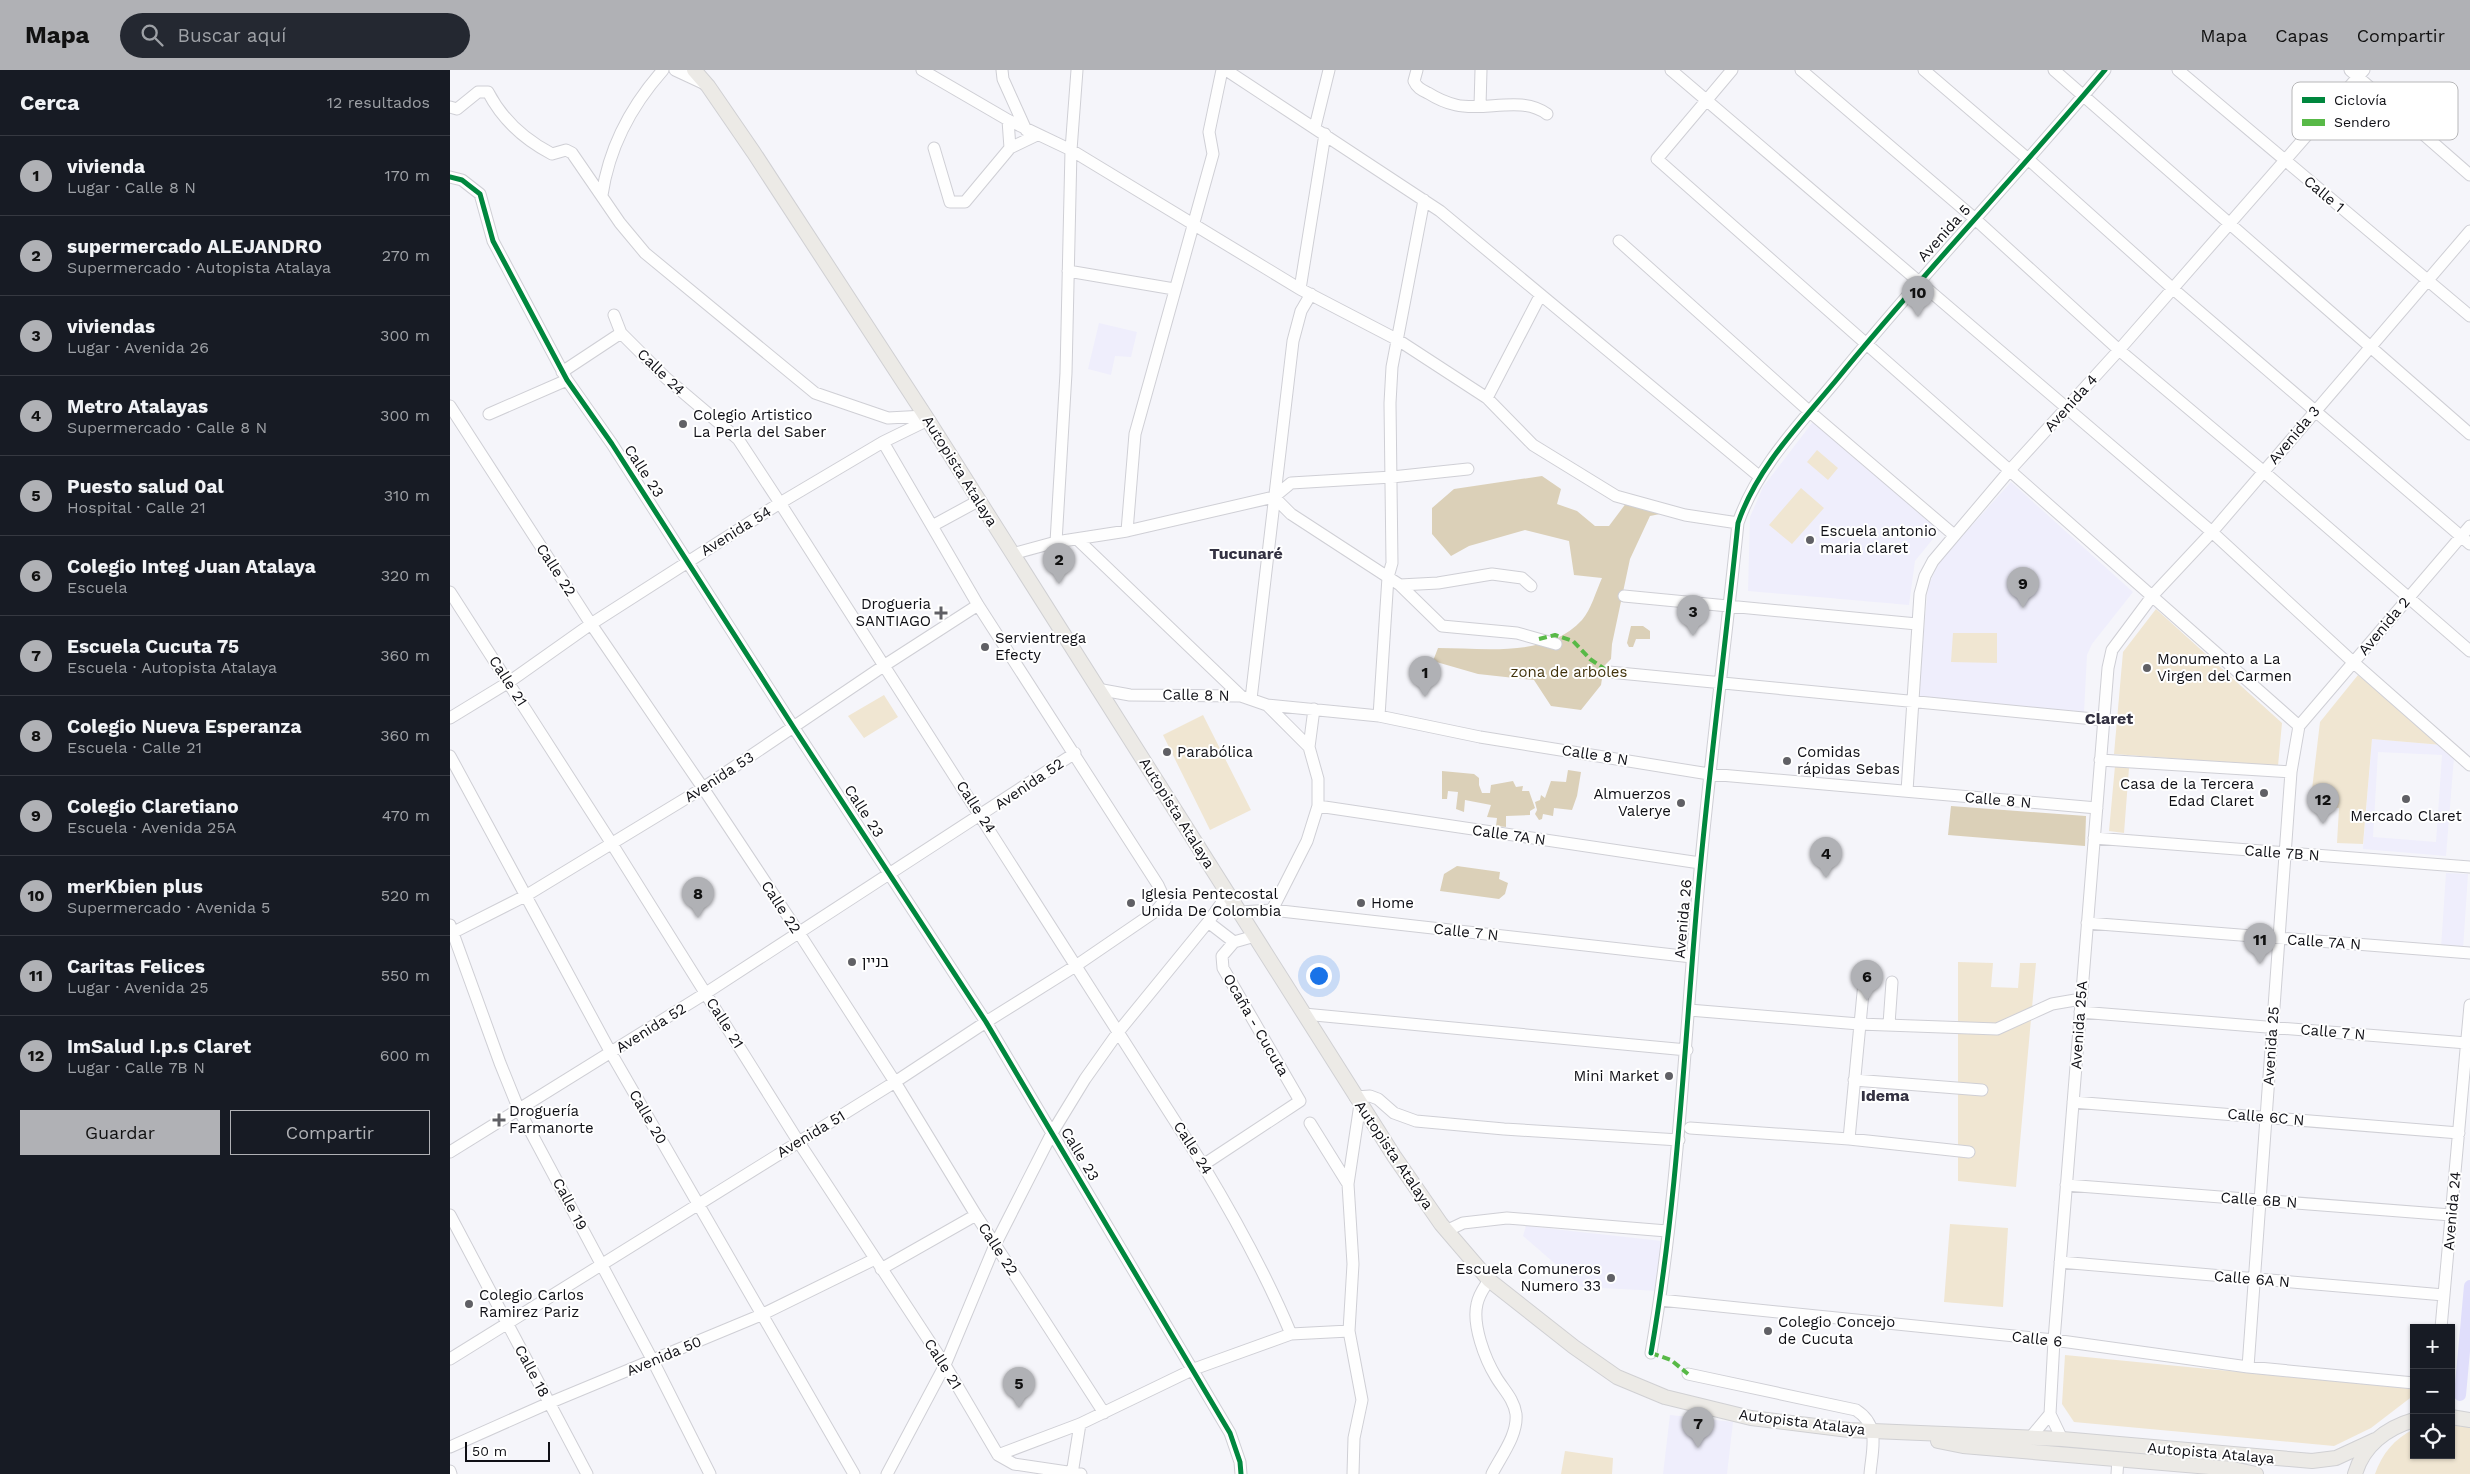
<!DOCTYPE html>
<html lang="es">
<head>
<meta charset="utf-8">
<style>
	:root { --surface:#171b24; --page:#242831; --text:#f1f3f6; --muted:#9ea1a6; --line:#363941; --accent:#b0b1b5 }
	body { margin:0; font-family:"Work Sans",Heebo,sans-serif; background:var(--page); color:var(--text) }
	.controls { position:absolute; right:15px; bottom:15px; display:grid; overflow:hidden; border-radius:0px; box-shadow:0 1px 4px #0004 }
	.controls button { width:45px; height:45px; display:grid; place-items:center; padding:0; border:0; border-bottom:1px solid var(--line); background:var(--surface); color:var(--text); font:25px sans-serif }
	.scale { position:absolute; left:15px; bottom:12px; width:85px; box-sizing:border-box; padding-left:5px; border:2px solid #0f0f15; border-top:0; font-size:14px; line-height:18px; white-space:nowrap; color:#0f0f15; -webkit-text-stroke:4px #fff; paint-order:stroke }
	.you { position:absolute; left:868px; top:905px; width:18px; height:18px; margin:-12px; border:4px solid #fff; border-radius:50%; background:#1a73e8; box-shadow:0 0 0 8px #1a73e833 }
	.badge { display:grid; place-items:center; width:32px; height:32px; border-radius:50%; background:var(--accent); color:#111; font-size:16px; font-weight:700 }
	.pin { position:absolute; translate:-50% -41px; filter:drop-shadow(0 1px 2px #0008) }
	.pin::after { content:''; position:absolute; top:26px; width:18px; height:15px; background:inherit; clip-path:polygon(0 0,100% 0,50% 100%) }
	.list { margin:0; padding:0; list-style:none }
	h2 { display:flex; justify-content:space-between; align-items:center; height:65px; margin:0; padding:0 20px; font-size:21px }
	h2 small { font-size:16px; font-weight:400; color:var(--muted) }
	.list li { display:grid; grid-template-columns:32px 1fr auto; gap:15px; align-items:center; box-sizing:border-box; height:80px; padding:0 20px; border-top:1px solid var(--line) }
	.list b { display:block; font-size:19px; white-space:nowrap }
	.list p { margin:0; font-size:16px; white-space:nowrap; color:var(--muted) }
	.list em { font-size:16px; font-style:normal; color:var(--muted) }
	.actions { display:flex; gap:10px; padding:15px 20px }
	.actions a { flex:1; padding:11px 0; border:1px solid var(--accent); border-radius:0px; text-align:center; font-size:18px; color:var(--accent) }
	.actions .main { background:var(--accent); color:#111 }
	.icon { flex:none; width:28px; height:28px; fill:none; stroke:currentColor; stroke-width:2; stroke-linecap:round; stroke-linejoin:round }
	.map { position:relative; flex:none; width:2020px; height:1404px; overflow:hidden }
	header { display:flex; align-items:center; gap:30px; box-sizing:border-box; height:70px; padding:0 25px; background:var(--accent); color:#111 }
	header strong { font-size:24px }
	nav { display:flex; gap:28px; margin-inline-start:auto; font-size:18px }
	.search { width:350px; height:45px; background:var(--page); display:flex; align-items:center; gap:12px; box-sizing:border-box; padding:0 18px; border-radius:28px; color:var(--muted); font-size:19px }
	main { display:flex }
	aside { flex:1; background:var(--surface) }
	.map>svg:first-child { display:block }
	.built { fill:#efeefc; fill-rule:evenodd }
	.green { fill:#f0e6d2 }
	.forest { fill:#dbd0b8 }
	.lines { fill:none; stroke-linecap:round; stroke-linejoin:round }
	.canal { stroke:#e0defb; stroke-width:12 }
	.minor-casing { stroke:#cfcfd5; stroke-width:13 }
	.major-casing { stroke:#d0d0d3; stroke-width:16 }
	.minor { stroke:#fefefe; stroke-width:11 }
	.major { stroke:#eceae6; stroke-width:14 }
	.quiet { stroke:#58b947; stroke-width:4; stroke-dasharray:8 4; stroke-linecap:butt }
	.cycleway-casing { stroke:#fff; stroke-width:8 }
	.cycleway { stroke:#00873e; stroke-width:5 }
	.poi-dot { fill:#606065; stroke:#fff; stroke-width:2 }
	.labels { text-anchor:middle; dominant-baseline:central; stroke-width:4; stroke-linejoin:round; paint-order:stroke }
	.street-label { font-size:15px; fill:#0f0f15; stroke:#fff }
	.poi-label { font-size:15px; fill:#0f0f15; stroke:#fff; text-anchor:start }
	.park-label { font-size:15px; fill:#41320b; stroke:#fff }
	.neighbourhood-label { font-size:16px; font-weight:bold; fill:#343242; stroke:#fff }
	.key { fill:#fff; stroke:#b7b7b9; stroke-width:1 }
	.key-label { font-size:14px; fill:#0f0f15 }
</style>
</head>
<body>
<header>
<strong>Mapa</strong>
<div class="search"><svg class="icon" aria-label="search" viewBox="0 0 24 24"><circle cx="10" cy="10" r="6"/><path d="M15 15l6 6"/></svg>Buscar aquí</div>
<nav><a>Mapa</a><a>Capas</a><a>Compartir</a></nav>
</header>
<main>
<aside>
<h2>Cerca<small>12 resultados</small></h2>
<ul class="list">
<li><span class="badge">1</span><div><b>vivienda</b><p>Lugar · Calle 8 N</p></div><em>170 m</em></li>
<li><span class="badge">2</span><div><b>supermercado ALEJANDRO</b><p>Supermercado · Autopista Atalaya</p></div><em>270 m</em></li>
<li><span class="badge">3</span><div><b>viviendas</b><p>Lugar · Avenida 26</p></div><em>300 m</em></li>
<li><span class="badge">4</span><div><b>Metro Atalayas</b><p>Supermercado · Calle 8 N</p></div><em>300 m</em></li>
<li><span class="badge">5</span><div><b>Puesto salud 0al</b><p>Hospital · Calle 21</p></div><em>310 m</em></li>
<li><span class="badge">6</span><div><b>Colegio Integ Juan Atalaya</b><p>Escuela</p></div><em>320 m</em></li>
<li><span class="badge">7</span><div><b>Escuela Cucuta 75</b><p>Escuela · Autopista Atalaya</p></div><em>360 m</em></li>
<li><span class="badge">8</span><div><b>Colegio Nueva Esperanza</b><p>Escuela · Calle 21</p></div><em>360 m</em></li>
<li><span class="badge">9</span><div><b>Colegio Claretiano</b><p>Escuela · Avenida 25A</p></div><em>470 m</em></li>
<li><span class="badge">10</span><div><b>merKbien plus</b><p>Supermercado · Avenida 5</p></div><em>520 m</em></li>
<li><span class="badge">11</span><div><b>Caritas Felices</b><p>Lugar · Avenida 25</p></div><em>550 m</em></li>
<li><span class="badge">12</span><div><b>ImSalud I.p.s Claret</b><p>Lugar · Calle 7B N</p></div><em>600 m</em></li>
</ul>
<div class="actions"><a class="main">Guardar</a><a>Compartir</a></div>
</aside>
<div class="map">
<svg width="2020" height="1404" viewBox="0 0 2020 1404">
	<rect width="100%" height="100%" fill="#f5f5fa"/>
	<path class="built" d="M649,253L687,262L681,287L665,286L661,305L638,299Z
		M1365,349L1491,459L1465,491L1459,535L1298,521L1300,447L1313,417Z
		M1561,412L1683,522L1642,574L1637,585L1634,642L1468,628L1478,516L1490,491Z
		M1922,669L1992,675L2004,687L1996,786L1913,779ZM1928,682L1992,685L1986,772L1923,767Z
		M1996,803L2018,804L2013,879L1991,878Z
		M1076,1156L1212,1171L1209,1221L1132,1217L1073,1166Z
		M1220,1345L1283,1352L1277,1404H1213Z"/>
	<path class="green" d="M1367,380L1388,398L1378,410L1357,392Z
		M1351,418L1374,438L1342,474L1319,455Z
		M1706,539L1832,653L1828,696L1664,684L1673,582Z
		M1503,563H1547V593L1501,592Z
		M1908,605L1992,675L1922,669L1913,774L1887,773L1889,738L1860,736L1870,652Z
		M434,625L448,647L414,668L398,646Z
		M753,645L801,740L760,760L713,665Z
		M1665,696L1679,698L1674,763L1659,761Z
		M1508,892L1543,893L1541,917L1568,918L1570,893H1586L1566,1117L1508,1111Z
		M1500,1154L1558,1158L1553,1237L1494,1232Z
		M1615,1285L1964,1319V1325L1921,1358L1884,1376L1624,1352L1612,1334Z
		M2001,1353L2020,1357V1404H1925C1932,1384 1944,1369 1964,1359V1385H2001Z
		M1115,1381L1163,1388L1162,1404H1111Z"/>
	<path class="forest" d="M1092,406L1111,419L1107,434L1127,441L1145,456H1159L1177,432L1215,443L1200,446L1180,489L1162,574L1161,589L1154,596L1151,615L1131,640L1101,636L1084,610L1028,604L983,591L988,578C1034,578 1098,588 1132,550C1141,540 1146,521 1152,508L1124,505L1119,471L1075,460L1019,476L1001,486L982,464V438L1004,419Z
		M1181,556H1193L1200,561V569H1186L1183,577H1179L1177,573Z
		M1118,700L1131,702L1127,726L1122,740L1104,738L1103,746L1093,744L1092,749L1089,750L1085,744L1087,740L1085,732L1090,730L1091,725L1095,728L1101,711L1116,712Z
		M992,701L1024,704L1029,708V715L1032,723H1040L1041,715L1063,711L1066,717L1073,716L1072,721H1079L1085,738L1080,741V745L1056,746V757L1046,756L1047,748L1037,747L1041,735L1015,730L1014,742L1006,739L1008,722L998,721L997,729H992Z
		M1501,736L1636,746L1635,776L1498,765Z
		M1007,796L1050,802L1049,809L1058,813L1055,824L1049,829L990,821L994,804Z"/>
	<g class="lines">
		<path class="canal" d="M2010,1325L2020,1216"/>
		<defs>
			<path id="minor" d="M225,0L255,14
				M472,0L558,50L621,80L850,219L948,270L1037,328L1083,375L1166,426L1235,445L1288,453
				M552,0L553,9L576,60
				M776,0L990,141L1310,407
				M967,0L964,11C967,18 972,20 978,23C986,28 997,33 1006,35C1035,42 1071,25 1097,44
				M1221,0L1762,462L1903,592L2020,695
				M1282,0L1207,89L1849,656
				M1351,0L1524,148L1669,280L1814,402L2020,581
				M1474,0L1578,89L1722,218L2020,474
				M1604,0L2020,364
				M1728,0L2020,246
				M1900,0L2020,105
				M1030,36L1031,0
				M0,37L7,39L28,22H38C52,49 75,70 102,84L116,80L122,83L170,153L195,183L365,323L438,348L475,346
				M865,57L879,0
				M484,78L500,132H515L560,78L558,50
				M560,78L587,65
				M0,107L12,110L30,124L43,171L117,310L162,374L344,658L536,952L780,1363L790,1392L791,1404
				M152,125C159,78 181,36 213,0
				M1169,171L1360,342L1504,465
				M618,201L724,219
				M850,219L875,64
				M164,245L171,263L216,308L288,369L330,433L753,1095C786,1150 816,1204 841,1264
				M112,302L171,263
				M1037,328L1090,226
				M0,336L141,554L253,718L349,863L445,1012L526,1145L654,1343
				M39,344L117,310
				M824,427L841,444L950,515L988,513L1042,504L1072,508L1081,516
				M482,456L528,431
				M677,461L685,364L763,84L759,62L772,0
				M627,469L791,626
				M606,472L616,303L621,80L627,0
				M562,484L606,472L677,461L824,427L841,413L942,407L1018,399
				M950,515L992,556L1067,563L1106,574
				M0,522L162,774L348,1071L495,1295L548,1385
				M1174,526L1467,554
				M1159,602L1654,650
				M647,619L680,625L791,626L817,635L929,646L1030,667L1259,704L1647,738
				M801,629L843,271L851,241L861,224
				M817,635L859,677L868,709V736L857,771L822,840
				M929,646L938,507L942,493L940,333L942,297L974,130
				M0,648L59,612L141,554L330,433L433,372L478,350
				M1849,656L2020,456
				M859,677L864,639
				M0,686L161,983L404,1404
				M1650,690L1841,702
				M1457,721L1470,524L1475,506L1483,491L1560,400L1669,280L1914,0
				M868,736L1250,793
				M1644,768L2020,797
				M790,842L822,840L1242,887
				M758,852L784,872
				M1637,853L2020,883
				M0,855L50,993L69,1040L203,1291L260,1404
				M0,864L77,825L253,718L435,595L528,535
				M1239,940L1409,954L1547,959L1602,934L1631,929
				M1630,942L2017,973
				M854,944L1237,980
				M1439,954L1442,912
				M1404,1010L1532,1020
				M905,1027L920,1026L928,1029L944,1043L966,1051L1054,1059L1229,1070
				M1623,1032L2009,1063
				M860,1053L898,1114
				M1240,1058L1399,1069L1519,1082
				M1399,1069L1415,902
				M0,1082L256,923L625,683
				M753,1095L850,1031L773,898L772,886L784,872L805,866
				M1616,1115L2001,1145
				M0,1145L137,1404
				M996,1161L1013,1153L1057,1148L1217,1161
				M1610,1192L1994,1225
				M431,1199L526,1145
				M1039,1210C1034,1218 1029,1224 1027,1234C1022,1255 1035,1289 1046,1307C1053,1319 1064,1329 1066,1344C1068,1365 1051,1386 1042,1404
				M1210,1230L1604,1270L1798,1297L1964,1313
				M1991,1258L2020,935
				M1201,1283C1227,1134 1234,983 1247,833C1258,706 1275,580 1288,453C1307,397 1351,353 1388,308C1474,202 1568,104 1655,0
				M0,1289L445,1012L536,952L627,895L706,841L715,830L708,815L528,535L433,372
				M1798,1297L1841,702L1849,656
				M1238,1304L1406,1340C1431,1356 1422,1379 1420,1404
				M1580,1368L1600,1344
				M1612,1369L1600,1344L1604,1270L1658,598L1662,580L1703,525L1762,462L2020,161
				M0,1377L99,1333L311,1245L425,1189
				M548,1385L630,1354L744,1299L841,1264L899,1261
				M548,1385L564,1394L631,1404
				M0,1401L1,1404
				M437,1404L495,1295L545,1175L602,1063L635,1009L669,961L758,852L778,824
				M622,1404L630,1354
				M903,1404L904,1368L912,1330L899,1261L903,1194L898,1114L910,1034
				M1667,1404L1668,1389"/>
			<path id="major" d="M244,0L258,16L304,83L478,350L944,1086L991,1154L1039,1210L1124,1277L1167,1307L1215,1327L1301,1348L1399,1360L1612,1369L1862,1391L1886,1388L1925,1370
				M2001,1347L2020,1350
				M1488,1371L1513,1376L1783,1399L1806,1404
				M1905,1404C1913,1376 1936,1358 1964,1350"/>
		</defs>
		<use href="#minor" class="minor-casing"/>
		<use href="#major" class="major-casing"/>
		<use href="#minor" class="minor"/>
		<use href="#major" class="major"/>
		<path class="quiet" d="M1089,569L1105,565L1123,571L1140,589L1159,602
			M1201,1283L1221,1290L1238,1304"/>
		<defs>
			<path id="cycleway" d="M0,107L12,110L30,124L43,171L117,310L162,374L344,658L536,952L780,1363L790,1392L791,1404
				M1201,1283C1227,1134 1234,983 1247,833C1258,706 1275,580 1288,453C1307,397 1351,353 1388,308C1474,202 1568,104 1655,0"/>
		</defs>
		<use href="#cycleway" class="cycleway-casing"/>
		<use href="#cycleway" class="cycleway"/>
	</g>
	<g class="poi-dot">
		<circle cx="233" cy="354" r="5"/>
		<circle cx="1360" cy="470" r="5"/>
		<path d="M488.5 535.5h5v5h5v5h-5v5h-5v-5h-5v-5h5z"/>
		<circle cx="535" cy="577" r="5"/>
		<circle cx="1697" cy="598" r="5"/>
		<circle cx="717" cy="682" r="5"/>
		<circle cx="1337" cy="691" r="5"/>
		<circle cx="1814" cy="723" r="5"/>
		<circle cx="1956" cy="729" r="5"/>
		<circle cx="1231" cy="733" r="5"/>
		<circle cx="681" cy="833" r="5"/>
		<circle cx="911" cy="833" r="5"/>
		<circle cx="402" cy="892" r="5"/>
		<circle cx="1219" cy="1006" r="5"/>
		<path d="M46.5 1042.5h5v5h5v5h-5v5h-5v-5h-5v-5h5z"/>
		<circle cx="1161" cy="1208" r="5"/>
		<circle cx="19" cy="1234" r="5"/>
		<circle cx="1318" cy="1261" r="5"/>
	</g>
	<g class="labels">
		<g class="street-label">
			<text transform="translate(1874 124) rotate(40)">Calle 1</text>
			<text transform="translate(1494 163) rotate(-48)">Avenida 5</text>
			<text transform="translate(211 302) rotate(44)">Calle 24</text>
			<text transform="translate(1621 333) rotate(-48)">Avenida 4</text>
			<text transform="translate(1844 365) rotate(-50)">Avenida 3</text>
			<text transform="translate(194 401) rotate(57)">Calle 23</text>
			<text transform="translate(510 401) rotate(58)">Autopista Atalaya</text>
			<text transform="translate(286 461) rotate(-32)">Avenida 54</text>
			<text transform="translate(106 500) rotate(57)">Calle 22</text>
			<text transform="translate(1934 556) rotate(-50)">Avenida 2</text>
			<text transform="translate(58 611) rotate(57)">Calle 21</text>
			<text transform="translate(746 625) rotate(1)">Calle 8 N</text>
			<text transform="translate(1145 685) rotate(9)">Calle 8 N</text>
			<text transform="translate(269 707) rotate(-33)">Avenida 53</text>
			<text transform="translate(579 714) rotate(-34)">Avenida 52</text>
			<text transform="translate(1548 730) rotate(5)">Calle 8 N</text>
			<text transform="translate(526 737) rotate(57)">Calle 24</text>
			<text transform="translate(414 741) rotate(57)">Calle 23</text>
			<text transform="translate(727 743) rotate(58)">Autopista Atalaya</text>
			<text transform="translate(1059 765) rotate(8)">Calle 7A N</text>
			<text transform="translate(1832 783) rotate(4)">Calle 7B N</text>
			<text transform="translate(331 837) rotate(57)">Calle 22</text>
			<text transform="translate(1233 849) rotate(-85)">Avenida 26</text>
			<text transform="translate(1016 862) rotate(6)">Calle 7 N</text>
			<text transform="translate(1874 872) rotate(4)">Calle 7A N</text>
			<text transform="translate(275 953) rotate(58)">Calle 21</text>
			<text transform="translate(806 955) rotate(60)">Ocaña - Cucuta</text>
			<text transform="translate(1629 955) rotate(-86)">Avenida 25A</text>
			<text transform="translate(201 958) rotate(-32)">Avenida 52</text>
			<text transform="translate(1883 962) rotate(5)">Calle 7 N</text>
			<text transform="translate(1821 976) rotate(-86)">Avenida 25</text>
			<text transform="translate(198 1047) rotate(60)">Calle 20</text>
			<text transform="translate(1816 1047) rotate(5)">Calle 6C N</text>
			<text transform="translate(361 1064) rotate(-31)">Avenida 51</text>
			<text transform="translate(743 1078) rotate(58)">Calle 24</text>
			<text transform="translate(630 1084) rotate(59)">Calle 23</text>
			<text transform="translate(944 1085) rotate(56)">Autopista Atalaya</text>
			<text transform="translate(1809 1130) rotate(4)">Calle 6B N</text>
			<text transform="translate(120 1134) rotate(62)">Calle 19</text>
			<text transform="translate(2002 1141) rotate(-85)">Avenida 24</text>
			<text transform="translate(548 1179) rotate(57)">Calle 22</text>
			<text transform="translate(1802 1209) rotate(5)">Calle 6A N</text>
			<text transform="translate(1587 1269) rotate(6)">Calle 6</text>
			<text transform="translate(214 1286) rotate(-23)">Avenida 50</text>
			<text transform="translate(493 1294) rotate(58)">Calle 21</text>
			<text transform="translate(82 1301) rotate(62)">Calle 18</text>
			<text transform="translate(1352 1352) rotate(7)">Autopista Atalaya</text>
			<text transform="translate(1761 1383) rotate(5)">Autopista Atalaya</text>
		</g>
		<g class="poi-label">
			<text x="243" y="345">Colegio Artistico<tspan x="243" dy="17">La Perla del Saber</tspan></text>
			<text x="1370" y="461">Escuela antonio<tspan x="1370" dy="17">maria claret</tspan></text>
			<text x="481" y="534" text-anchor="end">Drogueria<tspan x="481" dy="17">SANTIAGO</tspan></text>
			<text x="545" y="568">Servientrega<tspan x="545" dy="17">Efecty</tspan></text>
			<text x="1707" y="589">Monumento a La<tspan x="1707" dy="17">Virgen del Carmen</tspan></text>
			<text x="727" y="682">Parabólica</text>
			<text x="1347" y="682">Comidas<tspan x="1347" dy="17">rápidas Sebas</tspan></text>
			<text x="1804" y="714" text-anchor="end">Casa de la Tercera<tspan x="1804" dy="17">Edad Claret</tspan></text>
			<text x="1221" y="724" text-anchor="end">Almuerzos<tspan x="1221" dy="17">Valerye</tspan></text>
			<text x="1956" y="746" text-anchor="middle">Mercado Claret</text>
			<text x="691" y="824">Iglesia Pentecostal<tspan x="691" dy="17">Unida De Colombia</tspan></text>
			<text x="921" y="833">Home</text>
			<text x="412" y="892">בניין</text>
			<text x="1209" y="1006" text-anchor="end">Mini Market</text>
			<text x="59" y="1041">Droguería<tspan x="59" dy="17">Farmanorte</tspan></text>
			<text x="1151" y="1199" text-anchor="end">Escuela Comuneros<tspan x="1151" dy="17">Numero 33</tspan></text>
			<text x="29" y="1225">Colegio Carlos<tspan x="29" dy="17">Ramirez Pariz</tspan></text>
			<text x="1328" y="1252">Colegio Concejo<tspan x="1328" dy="17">de Cucuta</tspan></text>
		</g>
		<g class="park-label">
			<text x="1119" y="602">zona de arboles</text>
		</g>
		<g class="neighbourhood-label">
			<text x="796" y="483">Tucunaré</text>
			<text x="1659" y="648">Claret</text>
			<text x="1435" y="1025">Idema</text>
		</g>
	</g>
	<rect x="1842" y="12" width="166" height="58" rx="8" class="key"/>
	<rect x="1852" y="27" width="23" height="6" fill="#00873e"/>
	<rect x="1852" y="49" width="23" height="7" fill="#58b947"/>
	<g class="key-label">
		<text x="1884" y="35">Ciclovía</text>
		<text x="1884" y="57">Sendero</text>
	</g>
</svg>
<div class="controls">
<button>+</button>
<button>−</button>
<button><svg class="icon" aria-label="locate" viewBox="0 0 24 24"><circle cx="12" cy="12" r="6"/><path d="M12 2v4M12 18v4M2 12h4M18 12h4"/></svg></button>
</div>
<div class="scale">50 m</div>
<div class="you"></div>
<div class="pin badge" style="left:975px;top:627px">1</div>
<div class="pin badge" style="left:609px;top:514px">2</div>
<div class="pin badge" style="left:1243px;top:566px">3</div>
<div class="pin badge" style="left:1376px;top:808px">4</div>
<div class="pin badge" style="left:569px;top:1338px">5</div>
<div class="pin badge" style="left:1417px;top:931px">6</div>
<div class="pin badge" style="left:1248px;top:1378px">7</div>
<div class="pin badge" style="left:248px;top:848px">8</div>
<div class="pin badge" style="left:1573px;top:538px">9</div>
<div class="pin badge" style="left:1468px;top:247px">10</div>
<div class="pin badge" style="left:1810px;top:894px">11</div>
<div class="pin badge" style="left:1873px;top:754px">12</div>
</div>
</main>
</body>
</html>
